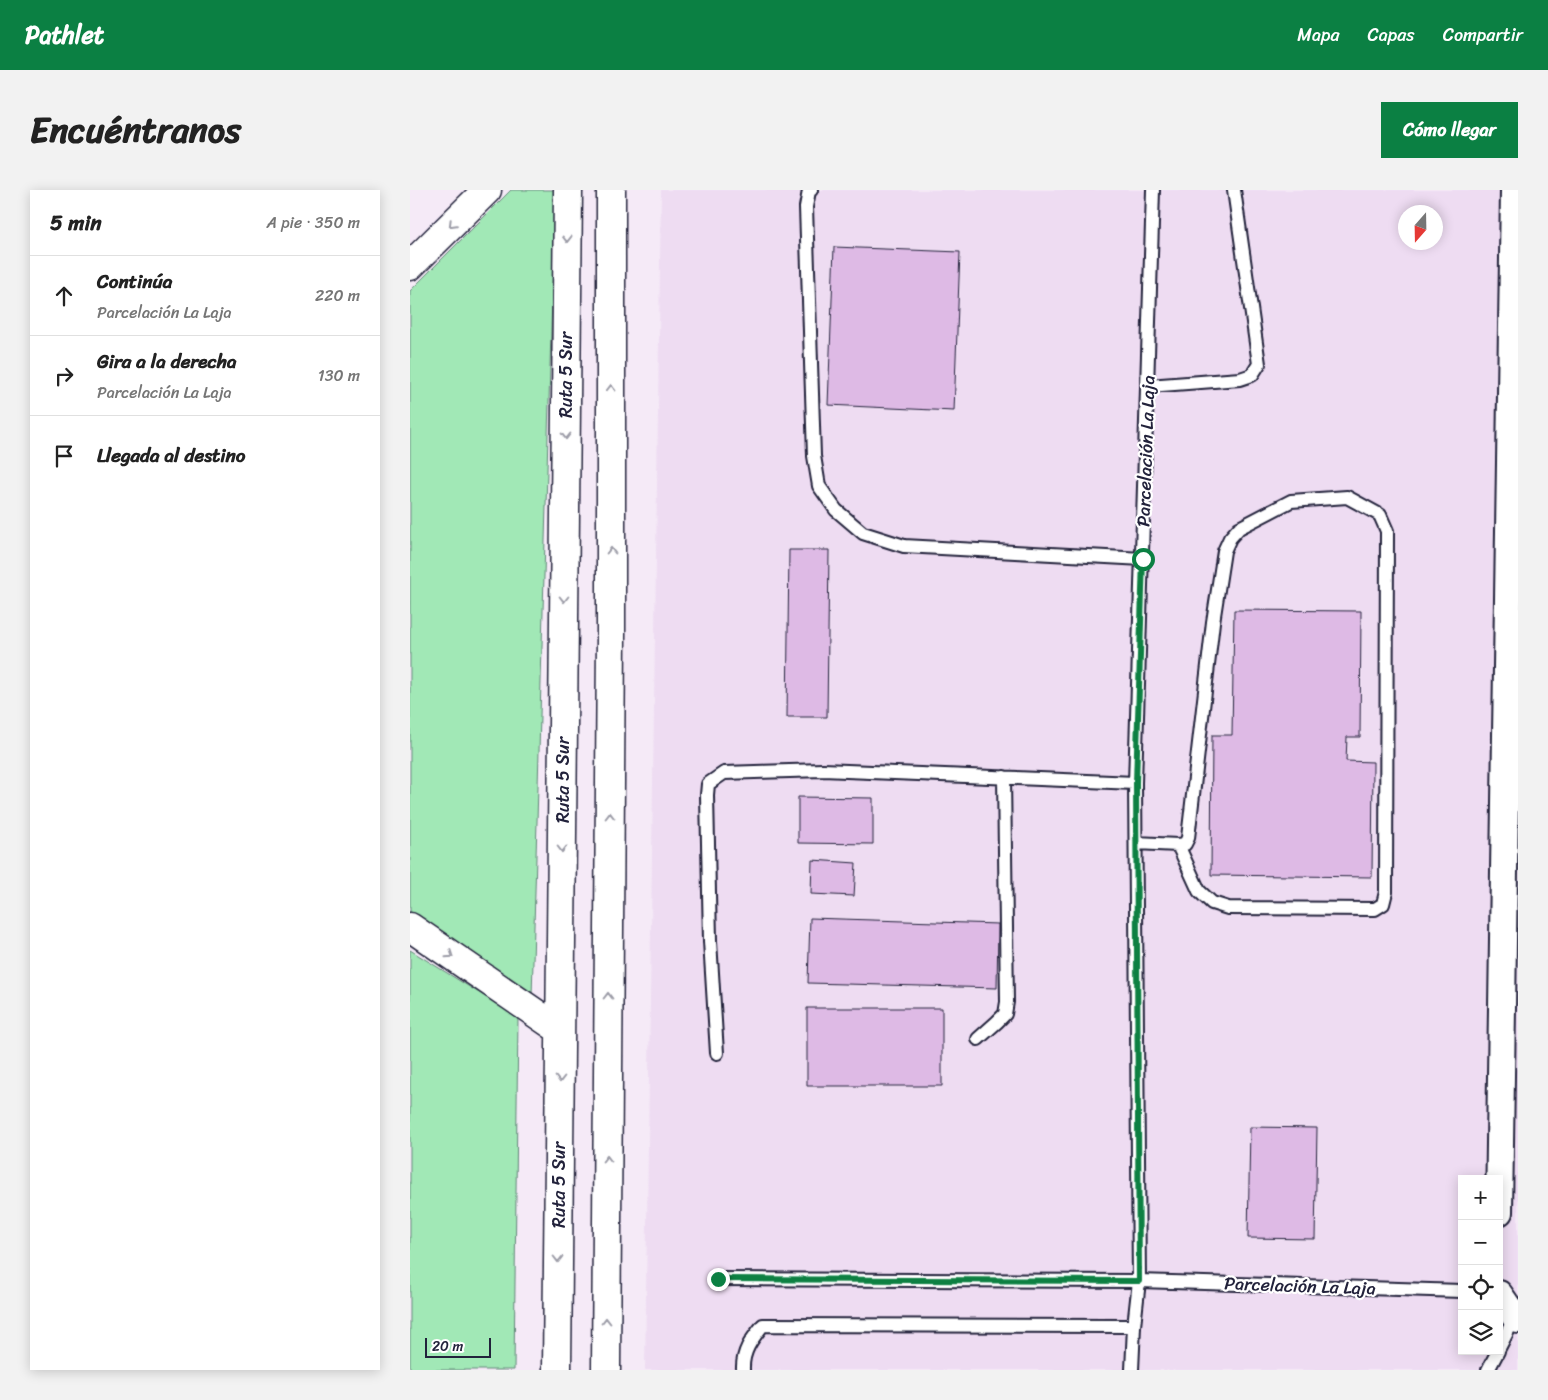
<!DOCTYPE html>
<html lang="es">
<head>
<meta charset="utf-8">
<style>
	:root { --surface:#fff; --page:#f2f2f2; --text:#222; --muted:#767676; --line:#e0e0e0; --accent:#0b8043 }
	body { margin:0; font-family:Sriracha,sans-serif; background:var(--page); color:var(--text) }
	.controls { position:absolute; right:15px; bottom:15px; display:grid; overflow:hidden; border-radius:0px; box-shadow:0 2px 12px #0003 }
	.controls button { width:45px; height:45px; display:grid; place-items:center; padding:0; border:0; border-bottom:1px solid var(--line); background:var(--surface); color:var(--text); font:25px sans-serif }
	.compass { position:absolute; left:988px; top:15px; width:45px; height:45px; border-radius:50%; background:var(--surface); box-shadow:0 2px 12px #0003; rotate:200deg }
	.scale { position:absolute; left:15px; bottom:12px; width:66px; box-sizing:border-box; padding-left:5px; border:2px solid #22223b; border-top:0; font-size:14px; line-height:18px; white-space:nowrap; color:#22223b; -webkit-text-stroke:4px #fff; paint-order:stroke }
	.stop { position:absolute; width:15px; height:15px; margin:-11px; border:4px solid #0b8043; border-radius:50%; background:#fff }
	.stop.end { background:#0b8043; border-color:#fff; box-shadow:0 1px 5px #0008 }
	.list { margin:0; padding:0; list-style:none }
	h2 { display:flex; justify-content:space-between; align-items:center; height:65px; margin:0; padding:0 20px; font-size:21px }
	h2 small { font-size:16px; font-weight:400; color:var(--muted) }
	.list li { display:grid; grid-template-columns:32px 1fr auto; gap:15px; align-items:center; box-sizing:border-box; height:80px; padding:0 20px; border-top:1px solid var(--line) }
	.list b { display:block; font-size:19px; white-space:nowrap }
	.list p { margin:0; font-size:16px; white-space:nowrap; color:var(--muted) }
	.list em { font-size:16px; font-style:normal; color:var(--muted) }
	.icon { flex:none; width:28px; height:28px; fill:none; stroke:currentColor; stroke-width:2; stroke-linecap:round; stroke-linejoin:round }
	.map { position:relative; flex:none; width:1108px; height:1180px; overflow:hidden; border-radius:0px }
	header { display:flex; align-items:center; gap:30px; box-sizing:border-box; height:70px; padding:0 25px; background:var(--accent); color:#fff }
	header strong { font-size:24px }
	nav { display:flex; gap:28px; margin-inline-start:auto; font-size:18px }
	.intro { display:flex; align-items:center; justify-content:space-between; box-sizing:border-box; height:120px; padding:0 30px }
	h1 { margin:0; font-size:35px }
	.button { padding:12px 22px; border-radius:0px; background:var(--accent); color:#fff; font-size:18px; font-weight:700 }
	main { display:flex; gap:30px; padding:0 30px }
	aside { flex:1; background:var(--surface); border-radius:0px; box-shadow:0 2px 12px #0003 }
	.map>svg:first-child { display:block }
	.built { fill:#eedcf2; fill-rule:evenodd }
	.green { fill:#a1e8b6; stroke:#628578 }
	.building { fill:#debae5; stroke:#22223b }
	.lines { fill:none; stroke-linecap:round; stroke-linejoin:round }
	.lane-casing { stroke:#22223b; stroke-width:16 }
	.street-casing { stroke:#22223b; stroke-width:30 }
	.highway-casing { stroke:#22223b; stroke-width:31 }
	.lane { stroke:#fff; stroke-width:12 }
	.street { stroke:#fff; stroke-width:26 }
	.highway { stroke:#fff; stroke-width:28 }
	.oneway { stroke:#9c9ca7 }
	.route { stroke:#0b8043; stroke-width:6 }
	.labels { text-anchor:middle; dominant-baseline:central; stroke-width:4.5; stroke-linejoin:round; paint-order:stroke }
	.street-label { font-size:18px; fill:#22223b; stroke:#fff }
</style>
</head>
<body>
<header>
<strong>Pathlet</strong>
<nav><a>Mapa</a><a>Capas</a><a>Compartir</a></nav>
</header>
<div class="intro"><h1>Encuéntranos</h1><a class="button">Cómo llegar</a></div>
<main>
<aside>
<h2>5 min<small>A pie · 350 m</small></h2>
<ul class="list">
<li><svg class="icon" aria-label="ahead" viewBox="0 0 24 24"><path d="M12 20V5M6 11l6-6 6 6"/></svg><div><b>Continúa</b><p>Parcelación La Laja</p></div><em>220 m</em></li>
<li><svg class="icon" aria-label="right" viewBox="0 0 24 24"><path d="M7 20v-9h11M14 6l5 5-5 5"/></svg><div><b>Gira a la derecha</b><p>Parcelación La Laja</p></div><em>130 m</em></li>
<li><svg class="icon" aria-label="arrive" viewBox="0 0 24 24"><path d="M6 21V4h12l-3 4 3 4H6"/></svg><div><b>Llegada al destino</b></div></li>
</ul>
</aside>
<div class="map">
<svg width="1108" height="1180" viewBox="0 0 1108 1180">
	<rect width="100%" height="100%" fill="#f5eaf7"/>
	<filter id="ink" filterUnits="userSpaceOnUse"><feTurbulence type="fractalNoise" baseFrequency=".02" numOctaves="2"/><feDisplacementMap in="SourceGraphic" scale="10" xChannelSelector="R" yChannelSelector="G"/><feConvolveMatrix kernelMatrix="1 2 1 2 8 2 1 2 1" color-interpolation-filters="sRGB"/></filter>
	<g filter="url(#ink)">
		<path class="built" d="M251,0H1108V1180H235ZM996,22H1026V52H996ZM1052,989H1089V1161H1052Z"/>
		<path class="green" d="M101,0H145L122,807L0,722V101Z
			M0,760L108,827L104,1180H0Z"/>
		<path class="building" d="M424,57L550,62L544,221L418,215Z
			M379,360H419L417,527H377Z
			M824,420L951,421L950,547H937L936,571L963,572L962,687L801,685L802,545H822Z
			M388,607L463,608V654L388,653Z
			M402,670L446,673L444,706L401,704Z
			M400,728L588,734L587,798L398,793Z
			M397,818H532V896H397Z
			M840,937L907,938L905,1049L838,1048Z"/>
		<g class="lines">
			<defs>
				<path id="lane" d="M401,0L399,1L396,17L404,266L409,296L426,320L453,343L494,356L733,369
					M738,196L830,189L842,185L849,174L824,0
					M726,653L768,655L775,654L778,648L803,432L814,361L820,348L829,338L881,311L937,307L970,325L977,341L976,702L973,714L965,719L818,718L802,713L789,701L768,655
					M568,849L587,832L595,824L597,812L594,587
					M307,863L300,751L297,605L298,594L314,583L413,580L725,593
					M308,1089L729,1091L1052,1101
					M1089,1158L1105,1127
					M333,1180C332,1161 342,1149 353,1135L724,1136
					M722,1180L724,1136L729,1091L725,593L743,0
					M1078,1180L1088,1161"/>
				<path id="street" d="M1089,1022L1104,0
					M1089,1104L1105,1127L1108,1130"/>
				<path id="highway" d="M0,76L77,0
					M0,737L150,840
					M147,1180L158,0
					M196,1180L201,445V0"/>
			</defs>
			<use href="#lane" class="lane-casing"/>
			<use href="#street" class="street-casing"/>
			<use href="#highway" class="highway-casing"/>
			<use href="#lane" class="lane"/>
			<use href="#street" class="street"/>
			<use href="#highway" class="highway"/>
		</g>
		<defs><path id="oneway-chevron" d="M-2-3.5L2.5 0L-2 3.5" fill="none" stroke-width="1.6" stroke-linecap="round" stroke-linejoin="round" transform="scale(1.25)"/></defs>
		<g class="oneway">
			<use href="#oneway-chevron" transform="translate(42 34) rotate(135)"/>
			<use href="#oneway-chevron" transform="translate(157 49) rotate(90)"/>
			<use href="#oneway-chevron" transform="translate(201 198) rotate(-90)"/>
			<use href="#oneway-chevron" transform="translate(156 246) rotate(90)"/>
			<use href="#oneway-chevron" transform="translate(201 361) rotate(-90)"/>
			<use href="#oneway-chevron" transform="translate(154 409) rotate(90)"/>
			<use href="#oneway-chevron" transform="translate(200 626) rotate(-90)"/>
			<use href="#oneway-chevron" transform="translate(152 659) rotate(90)"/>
			<use href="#oneway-chevron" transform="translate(40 765) rotate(34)"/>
			<use href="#oneway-chevron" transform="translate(198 806) rotate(-90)"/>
			<use href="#oneway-chevron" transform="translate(150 889) rotate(90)"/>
			<use href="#oneway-chevron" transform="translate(197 969) rotate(-90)"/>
			<use href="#oneway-chevron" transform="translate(148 1069) rotate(90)"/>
			<use href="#oneway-chevron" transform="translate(196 1131) rotate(-90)"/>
		</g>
	</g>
	<g class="lines" filter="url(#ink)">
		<path class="route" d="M308,1089L729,1091L726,593L733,369"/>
	</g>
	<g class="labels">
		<g class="street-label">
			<text transform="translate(156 185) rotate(-90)">Ruta 5 Sur</text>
			<text transform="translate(736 261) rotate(-88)">Parcelación La Laja</text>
			<text transform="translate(153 590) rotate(-90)">Ruta 5 Sur</text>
			<text transform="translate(149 995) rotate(-90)">Ruta 5 Sur</text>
			<text transform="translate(890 1096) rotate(2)">Parcelación La Laja</text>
		</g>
	</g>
</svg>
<div class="controls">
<button>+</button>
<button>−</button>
<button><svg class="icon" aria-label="locate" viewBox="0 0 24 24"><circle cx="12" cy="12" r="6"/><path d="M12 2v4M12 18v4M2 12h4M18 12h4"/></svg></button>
<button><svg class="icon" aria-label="layers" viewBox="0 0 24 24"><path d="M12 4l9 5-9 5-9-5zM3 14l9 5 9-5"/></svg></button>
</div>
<svg class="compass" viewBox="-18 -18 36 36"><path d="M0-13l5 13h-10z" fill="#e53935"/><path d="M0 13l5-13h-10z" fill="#767676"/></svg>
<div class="scale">20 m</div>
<div class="stop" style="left:733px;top:369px"></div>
<div class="stop end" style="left:308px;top:1089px"></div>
</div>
</main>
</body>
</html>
